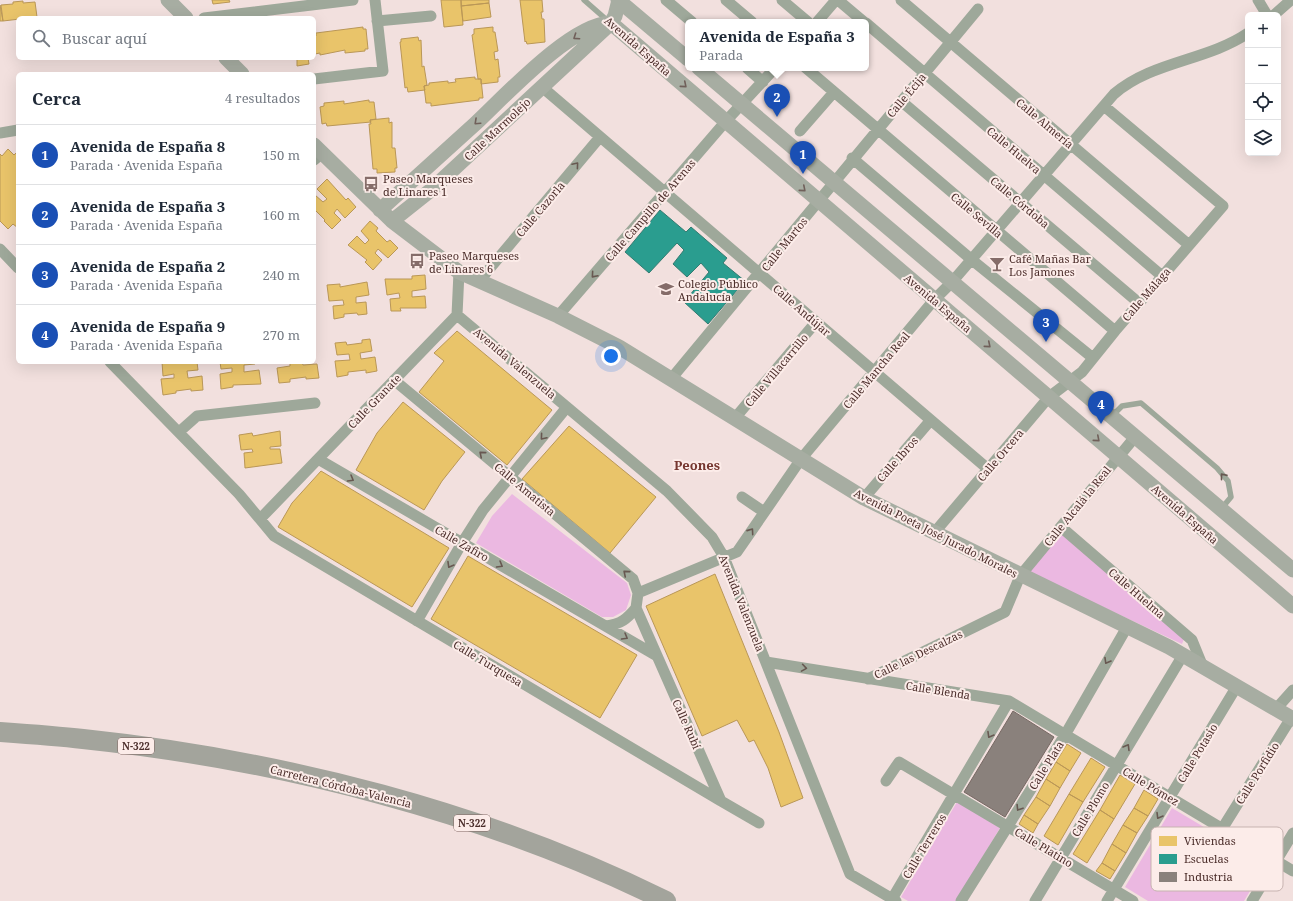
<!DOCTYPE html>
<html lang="es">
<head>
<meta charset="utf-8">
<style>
	:root { --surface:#fff; --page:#f6f6f7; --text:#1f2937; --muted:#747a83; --line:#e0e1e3; --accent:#d93025 }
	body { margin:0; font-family:"Noto Serif",serif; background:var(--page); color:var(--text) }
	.controls { position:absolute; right:12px; top:12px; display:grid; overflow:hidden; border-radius:6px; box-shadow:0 4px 16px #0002 }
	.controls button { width:36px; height:36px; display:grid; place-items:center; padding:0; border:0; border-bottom:1px solid var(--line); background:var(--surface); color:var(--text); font:20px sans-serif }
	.you { position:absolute; left:611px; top:356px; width:14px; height:14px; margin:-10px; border:3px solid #fff; border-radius:50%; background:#1a73e8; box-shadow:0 0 0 6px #1a73e833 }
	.badge { display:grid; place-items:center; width:26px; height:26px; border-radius:50%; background:var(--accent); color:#fff; font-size:13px; font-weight:700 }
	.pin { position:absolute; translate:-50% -33px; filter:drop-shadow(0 1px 2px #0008) }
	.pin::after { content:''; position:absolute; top:21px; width:14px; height:12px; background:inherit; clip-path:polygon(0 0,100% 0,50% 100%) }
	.popup { position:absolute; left:685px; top:19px; width:184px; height:52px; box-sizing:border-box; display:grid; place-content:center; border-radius:6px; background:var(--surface); filter:drop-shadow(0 1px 3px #0005); font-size:13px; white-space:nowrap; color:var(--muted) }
	.popup b { font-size:15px; color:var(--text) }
	.popup::after { content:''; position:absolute; left:50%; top:100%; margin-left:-8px; border:8px solid transparent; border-top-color:var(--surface) }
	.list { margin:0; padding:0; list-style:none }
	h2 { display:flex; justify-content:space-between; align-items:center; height:52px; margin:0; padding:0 16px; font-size:17px }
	h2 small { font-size:13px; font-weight:400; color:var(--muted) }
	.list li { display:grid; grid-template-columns:26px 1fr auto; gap:12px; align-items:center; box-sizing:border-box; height:60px; padding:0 16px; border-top:1px solid var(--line) }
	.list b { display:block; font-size:15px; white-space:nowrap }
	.list p { margin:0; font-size:13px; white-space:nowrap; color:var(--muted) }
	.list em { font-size:13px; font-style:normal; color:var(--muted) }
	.icon { flex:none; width:22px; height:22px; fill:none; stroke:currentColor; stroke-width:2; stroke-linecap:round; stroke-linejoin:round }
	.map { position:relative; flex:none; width:1293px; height:901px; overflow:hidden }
	.search { position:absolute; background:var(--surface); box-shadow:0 4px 16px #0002; left:16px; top:16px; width:300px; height:44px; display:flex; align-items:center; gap:10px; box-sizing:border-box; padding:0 14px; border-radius:6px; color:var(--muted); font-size:15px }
	.panel { position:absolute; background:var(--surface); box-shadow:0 4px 16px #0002; left:16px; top:72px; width:300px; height:292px; border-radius:6px }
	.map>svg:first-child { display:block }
	.green { fill:#ebb8e1 }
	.homes { fill:#e9c46a; stroke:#ba9757 }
	.schools { fill:#2a9d8f; stroke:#347b71 }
	.industry { fill:#8a817c; stroke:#776863 }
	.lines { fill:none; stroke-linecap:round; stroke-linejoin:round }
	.lane { stroke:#9ea89a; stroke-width:5.5 }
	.street { stroke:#9ea89a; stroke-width:11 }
	.secondary { stroke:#a7ada2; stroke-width:15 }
	.highway { stroke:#a3a49c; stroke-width:20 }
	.oneway { stroke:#70605a }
	.oneway2 { stroke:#685851 }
	.labels { text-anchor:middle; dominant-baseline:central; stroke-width:4; stroke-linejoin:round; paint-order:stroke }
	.shield { fill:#fcece9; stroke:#806663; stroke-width:1 }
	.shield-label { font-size:10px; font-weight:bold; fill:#4b2d2a }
	.street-label { font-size:11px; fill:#4b2d2a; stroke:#fcece9 }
	.poi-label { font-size:11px; fill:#4b2d2a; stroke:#fcece9; text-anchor:start }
	.quarter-label { font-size:13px; font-weight:bold; fill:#763730; stroke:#fcece9 }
	.key { fill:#fcece9; stroke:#c7b3b0; stroke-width:1 }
	.key-label { font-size:11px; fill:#4b2d2a }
</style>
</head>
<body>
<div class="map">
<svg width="1293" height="901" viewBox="0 0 1293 901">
	<rect width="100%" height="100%" fill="#f2e0de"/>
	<path class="green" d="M512,494L627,583L631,595L626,610L613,617H602L476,543L492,516Z
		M1062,532L1186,634L1182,644L1028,572Z
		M957,802L1000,828L956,901H908L901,897Z
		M1172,808L1266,864L1244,901H1148L1125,887Z"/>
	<path class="homes" d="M212,0H229L230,2L213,4Z
		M441,0H461L463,25L444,27Z
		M461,0H489V3L461,6Z
		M520,0H542L543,12H541L542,19H544L545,42L527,44L526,41L525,42Z
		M23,1V3L35,2L37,17L3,21L1,5L13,4V2Z
		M489,3L491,17L463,21L461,6Z
		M0,5L3,21H0Z
		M363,27V29H366L368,49H365V51L345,53V50L320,55V53L315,54L314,36H316V33Z
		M493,27V32H495L498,51L494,52L495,60L498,59L500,77H498V82L481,84V79H478L472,35L474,34V29Z
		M418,37L419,41L421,40L422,67L424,66L427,85L424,86L425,90L408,92L407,87L405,88L400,42H401V39Z
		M297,58H308L309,64L297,66Z
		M475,77V79H481L483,98H479V100L431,106V103H426L424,86L429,85V83L448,81V83L456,82L455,79Z
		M369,100V102H374L376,119L370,120L371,122L327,126L326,123L322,124L320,107L324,106V103L344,101V104Z
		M389,118V123L392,122V148H395L397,168H395V172L377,173V169H373L369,124H371L370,120Z
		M8,149L14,155L18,151V228L13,224L8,229L0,221V154L2,156Z
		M327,179L346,200L348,198L356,207L345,218L337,209L334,213L341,220L332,229L324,221L325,220L315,210L314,211L315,195L323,202L327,199L317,189Z
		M370,221L378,228L376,231L387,242L390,240L398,248L388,258L378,249L375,253L382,260L373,270L365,262L367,260L348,245L357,236L365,244L369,240L361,231Z
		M425,275L426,289L412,291V297L425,296L426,308H400L401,311H391L390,299L400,298L399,293L387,295L385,279H412V276Z
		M367,282L369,295L356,297V303L366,302L367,314L358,315L357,313L344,314V317L334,319L333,306L344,305L343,300L329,301L327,285L340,284V287Z
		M457,331L552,410L507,465L419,392L444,361L434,353Z
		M370,339L372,351L360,353L361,359L375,357L377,371L366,373V370L348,372V375L337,377L335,361L350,360L349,354L337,355L335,343L346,342L347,345L362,343V340Z
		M162,362H197L198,370L187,371L188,378L202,376L203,390L191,391V389L176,391V393L163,395L161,379L174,378V374L163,376Z
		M220,362H255V364L244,365V372L259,370L261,384L233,385V387L221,389L220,374L232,372V368L221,369Z
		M290,362H302L303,365L317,364L319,378L306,379V377L290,379V382L279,383L277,368L290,366Z
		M403,402L465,452L442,481L424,510L356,470L377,433Z
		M569,426L656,497L610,553L522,479Z
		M280,431L281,446L270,447V449H280L282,463L245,468L244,453L253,452L252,449L241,450L239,435L252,433L253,436Z
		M321,471L449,548L412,607L278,527L292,503Z
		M468,556L637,655L600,718L431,619Z
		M715,574L779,732L803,798L781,807L768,768L754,740L749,742L737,720L702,736L646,606Z
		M1067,744L1081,753L1070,771L1056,762Z
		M1091,758L1105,767L1083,802L1069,794Z
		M1056,762L1070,771L1060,788L1046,779Z
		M1120,775L1135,784L1114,819L1100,810Z
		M1046,779L1060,788L1050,806L1036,797Z
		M1144,790L1158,799L1148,816L1134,808Z
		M1069,794L1083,802L1058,845L1044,836Z
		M1036,797L1050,806L1038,824L1024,815Z
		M1134,808L1148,816L1137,833L1123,825Z
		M1100,810L1114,819L1087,863L1073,854Z
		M1024,815L1038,824L1033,833L1019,824Z
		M1123,825L1137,833L1126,853L1112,844Z
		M1112,844L1126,853L1115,871L1102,863Z
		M1102,863L1115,871L1110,879L1096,871Z"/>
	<path class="schools" d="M660,210L686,232L691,227L727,258L723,263L745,281L708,324L684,302L709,272L701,263L687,277L673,264L684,250L677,243L649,273L625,252Z"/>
	<path class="industry" d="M1013,711L1054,737L1005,817L964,792Z"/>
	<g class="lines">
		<path class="lane" d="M584,0L608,21
			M1112,416L1122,406L1141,403L1217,468L1228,481L1231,497L1221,509"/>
		<path class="street" d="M666,0L692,22
			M726,0L752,22
			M782,0L808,22
			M838,0L864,22
			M901,0L1189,245
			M1258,0L1267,15
			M1274,15L1291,0
			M204,18L353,0
			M377,21L431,16
			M817,22L836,0
			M866,23L1162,276
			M747,68L763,82
			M806,68L1115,331
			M314,79L383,71L375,0
			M542,87L988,469
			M901,101L1139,303
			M800,131L834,92
			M0,133L18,130
			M852,158L972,260L1093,358
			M314,160L322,153
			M0,249L18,268
			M480,280L600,137
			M457,315L667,491L712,537L724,557L850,874L896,901
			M558,316L726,121L775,68
			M110,362L239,494L274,536L721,801
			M671,379C774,256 875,132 978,9
			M394,380L633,579L638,593L636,608L721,801L759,823
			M735,418L816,322
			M179,432L197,416L315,403
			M318,459L657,656
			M742,497L764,512
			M864,498L930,421
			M261,518L457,315L459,272
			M1061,527L1192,640L1203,667
			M934,533L1049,397L1082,372L1115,331L1223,206L1104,106
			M638,593L737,552L801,459L934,300L952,282L1114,94C1152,61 1207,61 1248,33
			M417,621L462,543L483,510L567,407
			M606,626C621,624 627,619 636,608
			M766,662L1009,701L1293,871
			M868,679L1005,612L1020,576L1135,437
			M1276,709L1293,690
			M886,781L899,762L1133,901
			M1222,829L1291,718
			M892,899L1009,701
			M961,901L1065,735L1127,627
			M1035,901L1183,655
			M1107,901L1237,686
			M1252,901L1293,833"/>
		<path class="secondary" d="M168,0L186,18
			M618,0L688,59
			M611,23L1293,606
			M226,58L242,74
			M699,68L1293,570
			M314,145L392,221L459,272L558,316L619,347L864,498L1169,647L1293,719
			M380,210C412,181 443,153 475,124C505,96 570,25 610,23
			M392,221L431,190L611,23L615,16L619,0"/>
		<path class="highway" d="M0,732C28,734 56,736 83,739C282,760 486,812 666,901"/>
	</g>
	<defs><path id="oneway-chevron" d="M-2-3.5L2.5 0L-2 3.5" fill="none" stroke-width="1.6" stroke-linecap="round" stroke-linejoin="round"/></defs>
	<g class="oneway">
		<use href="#oneway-chevron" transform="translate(576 37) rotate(146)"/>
		<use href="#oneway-chevron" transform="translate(684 85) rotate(40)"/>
		<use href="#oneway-chevron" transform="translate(477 122) rotate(137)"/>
		<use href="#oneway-chevron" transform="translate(803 189) rotate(41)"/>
		<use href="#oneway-chevron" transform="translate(988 345) rotate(40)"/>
		<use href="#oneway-chevron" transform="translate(1097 439) rotate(41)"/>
	</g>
	<g class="oneway2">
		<use href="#oneway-chevron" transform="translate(576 165) rotate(-50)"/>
		<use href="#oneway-chevron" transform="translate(594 275) rotate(131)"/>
		<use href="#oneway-chevron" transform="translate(543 437) rotate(130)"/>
		<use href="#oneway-chevron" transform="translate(482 454) rotate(-140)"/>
		<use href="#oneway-chevron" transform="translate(1223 476) rotate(-129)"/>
		<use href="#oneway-chevron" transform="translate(351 479) rotate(30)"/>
		<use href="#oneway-chevron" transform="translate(751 531) rotate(-55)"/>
		<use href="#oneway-chevron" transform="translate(450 565) rotate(120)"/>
		<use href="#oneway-chevron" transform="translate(500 565) rotate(30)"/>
		<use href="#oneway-chevron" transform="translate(626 573) rotate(-140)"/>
		<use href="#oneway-chevron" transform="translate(625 637) rotate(30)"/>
		<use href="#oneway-chevron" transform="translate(1107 661) rotate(120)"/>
		<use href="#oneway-chevron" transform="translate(804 668) rotate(9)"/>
		<use href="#oneway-chevron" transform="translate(990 735) rotate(120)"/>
		<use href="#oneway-chevron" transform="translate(1127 747) rotate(-59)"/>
		<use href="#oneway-chevron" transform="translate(1019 808) rotate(122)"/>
		<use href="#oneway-chevron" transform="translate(1159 816) rotate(121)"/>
	</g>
	<defs>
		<symbol id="bus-bare" viewBox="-9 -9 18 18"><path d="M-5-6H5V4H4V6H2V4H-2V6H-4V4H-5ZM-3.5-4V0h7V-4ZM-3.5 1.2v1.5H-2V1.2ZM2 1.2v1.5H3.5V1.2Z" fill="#856c69" stroke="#fcece9" stroke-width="2.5" paint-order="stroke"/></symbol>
		<symbol id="bar-bare" viewBox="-9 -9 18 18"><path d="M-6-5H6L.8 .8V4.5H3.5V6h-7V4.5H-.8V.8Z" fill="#856c69" stroke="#fcece9" stroke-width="2.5" paint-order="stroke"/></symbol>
		<symbol id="school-bare" viewBox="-9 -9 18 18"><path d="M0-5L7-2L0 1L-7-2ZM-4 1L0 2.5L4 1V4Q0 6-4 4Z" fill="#856c69" stroke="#fcece9" stroke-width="2.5" paint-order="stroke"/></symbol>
	</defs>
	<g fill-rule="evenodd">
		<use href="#bus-bare" x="360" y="173" width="22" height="22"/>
		<use href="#bus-bare" x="406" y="250" width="22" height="22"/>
		<use href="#bar-bare" x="986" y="253" width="22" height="22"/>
		<use href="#school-bare" x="655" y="278" width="22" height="22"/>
	</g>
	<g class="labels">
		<g class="shield">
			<rect x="118" y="738" width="36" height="16" rx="3"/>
			<rect x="454" y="815" width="36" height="16" rx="3"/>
		</g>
		<g class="shield-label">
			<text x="136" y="746">N-322</text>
			<text x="472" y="823">N-322</text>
		</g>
		<g class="street-label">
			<text transform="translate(638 46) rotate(41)">Avenida España</text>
			<text transform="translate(906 95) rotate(-50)">Calle Écija</text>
			<text transform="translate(1045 123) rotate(40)">Calle Almería</text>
			<text transform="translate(497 129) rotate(-43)">Calle Marmolejo</text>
			<text transform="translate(1014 150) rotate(40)">Calle Huelva</text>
			<text transform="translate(1020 202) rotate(40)">Calle Córdoba</text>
			<text transform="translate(540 209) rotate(-50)">Calle Cazorla</text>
			<text transform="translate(650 210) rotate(-49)">Calle Campillo de Arenas</text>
			<text transform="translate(977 215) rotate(40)">Calle Sevilla</text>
			<text transform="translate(784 244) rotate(-51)">Calle Martos</text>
			<text transform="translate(1146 294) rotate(-49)">Calle Málaga</text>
			<text transform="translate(938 303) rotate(40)">Avenida España</text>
			<text transform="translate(802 310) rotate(41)">Calle Andújar</text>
			<text transform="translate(515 363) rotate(40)">Avenida Valenzuela</text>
			<text transform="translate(776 370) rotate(-50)">Calle Villacarrillo</text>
			<text transform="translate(876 370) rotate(-50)">Calle Mancha Real</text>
			<text transform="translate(374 401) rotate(-46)">Calle Granate</text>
			<text transform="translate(1000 455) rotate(-50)">Calle Orcera</text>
			<text transform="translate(897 459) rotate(-49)">Calle Ibros</text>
			<text transform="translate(525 489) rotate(40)">Calle Amatista</text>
			<text transform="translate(1077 506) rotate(-51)">Calle Alcalá la Real</text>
			<text transform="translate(1185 514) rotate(41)">Avenida España</text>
			<text transform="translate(936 533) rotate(27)">Avenida Poeta José Jurado Morales</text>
			<text transform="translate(462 543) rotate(30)">Calle Zafiro</text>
			<text transform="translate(1137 593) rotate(41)">Calle Huelma</text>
			<text transform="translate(742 603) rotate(68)">Avenida Valenzuela</text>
			<text transform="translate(918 654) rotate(-26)">Calle las Descalzas</text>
			<text transform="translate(488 663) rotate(31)">Calle Turquesa</text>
			<text transform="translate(938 690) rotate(9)">Calle Blenda</text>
			<text transform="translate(687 724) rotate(66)">Calle Rubí</text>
			<text transform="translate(1197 753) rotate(-59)">Calle Potasio</text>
			<text transform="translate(1046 765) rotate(-58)">Calle Plata</text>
			<text transform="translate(1257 773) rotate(-58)">Calle Porfidio</text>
			<text transform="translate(341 786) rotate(14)">Carretera Córdoba-Valencia</text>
			<text transform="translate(1151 786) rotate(31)">Calle Pómez</text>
			<text transform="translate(1090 809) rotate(-59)">Calle Plomo</text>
			<text transform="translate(924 846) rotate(-59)">Calle Terreros</text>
			<text transform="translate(1044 847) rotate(31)">Calle Platino</text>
		</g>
		<g class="poi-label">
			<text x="383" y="178">Paseo Marqueses<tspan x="383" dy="13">de Linares 1</tspan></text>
			<text x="429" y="255">Paseo Marqueses<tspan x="429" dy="13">de Linares 6</tspan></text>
			<text x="1009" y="258">Café Mañas Bar<tspan x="1009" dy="13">Los Jamones</tspan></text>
			<text x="678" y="283">Colegio Público<tspan x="678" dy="13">Andalucía</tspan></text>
		</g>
		<g class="quarter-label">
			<text x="697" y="465">Peones</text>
		</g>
	</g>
	<rect x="1151" y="827" width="132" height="64" rx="6" class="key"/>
	<rect x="1159" y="836" width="18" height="10" fill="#e9c46a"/>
	<rect x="1159" y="854" width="18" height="10" fill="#2a9d8f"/>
	<rect x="1159" y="872" width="18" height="10" fill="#8a817c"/>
	<g class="key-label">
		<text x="1184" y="845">Viviendas</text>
		<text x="1184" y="863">Escuelas</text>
		<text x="1184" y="881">Industria</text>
	</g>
</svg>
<div class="controls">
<button>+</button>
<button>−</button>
<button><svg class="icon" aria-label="locate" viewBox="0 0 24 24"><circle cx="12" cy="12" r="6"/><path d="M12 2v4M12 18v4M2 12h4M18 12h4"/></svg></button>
<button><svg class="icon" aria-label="layers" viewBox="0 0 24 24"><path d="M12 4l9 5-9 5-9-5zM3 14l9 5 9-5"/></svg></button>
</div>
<div class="you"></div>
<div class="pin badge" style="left:803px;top:174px;background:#1a4fb4">1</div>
<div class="pin badge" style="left:777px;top:117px;background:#1a4fb4">2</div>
<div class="popup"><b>Avenida de España 3</b>Parada</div>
<div class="pin badge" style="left:1046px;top:342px;background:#1a4fb4">3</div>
<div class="pin badge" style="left:1101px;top:424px;background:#1a4fb4">4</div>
<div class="search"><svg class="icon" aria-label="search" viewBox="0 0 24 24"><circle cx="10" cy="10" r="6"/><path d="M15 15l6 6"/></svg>Buscar aquí</div>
<section class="panel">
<h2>Cerca<small>4 resultados</small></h2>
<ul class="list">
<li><span class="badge" style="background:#1a4fb4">1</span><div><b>Avenida de España 8</b><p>Parada · Avenida España</p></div><em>150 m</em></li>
<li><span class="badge" style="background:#1a4fb4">2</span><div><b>Avenida de España 3</b><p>Parada · Avenida España</p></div><em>160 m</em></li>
<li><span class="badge" style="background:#1a4fb4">3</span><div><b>Avenida de España 2</b><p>Parada · Avenida España</p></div><em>240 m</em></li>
<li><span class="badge" style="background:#1a4fb4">4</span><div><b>Avenida de España 9</b><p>Parada · Avenida España</p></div><em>270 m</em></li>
</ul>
</section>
</div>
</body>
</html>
